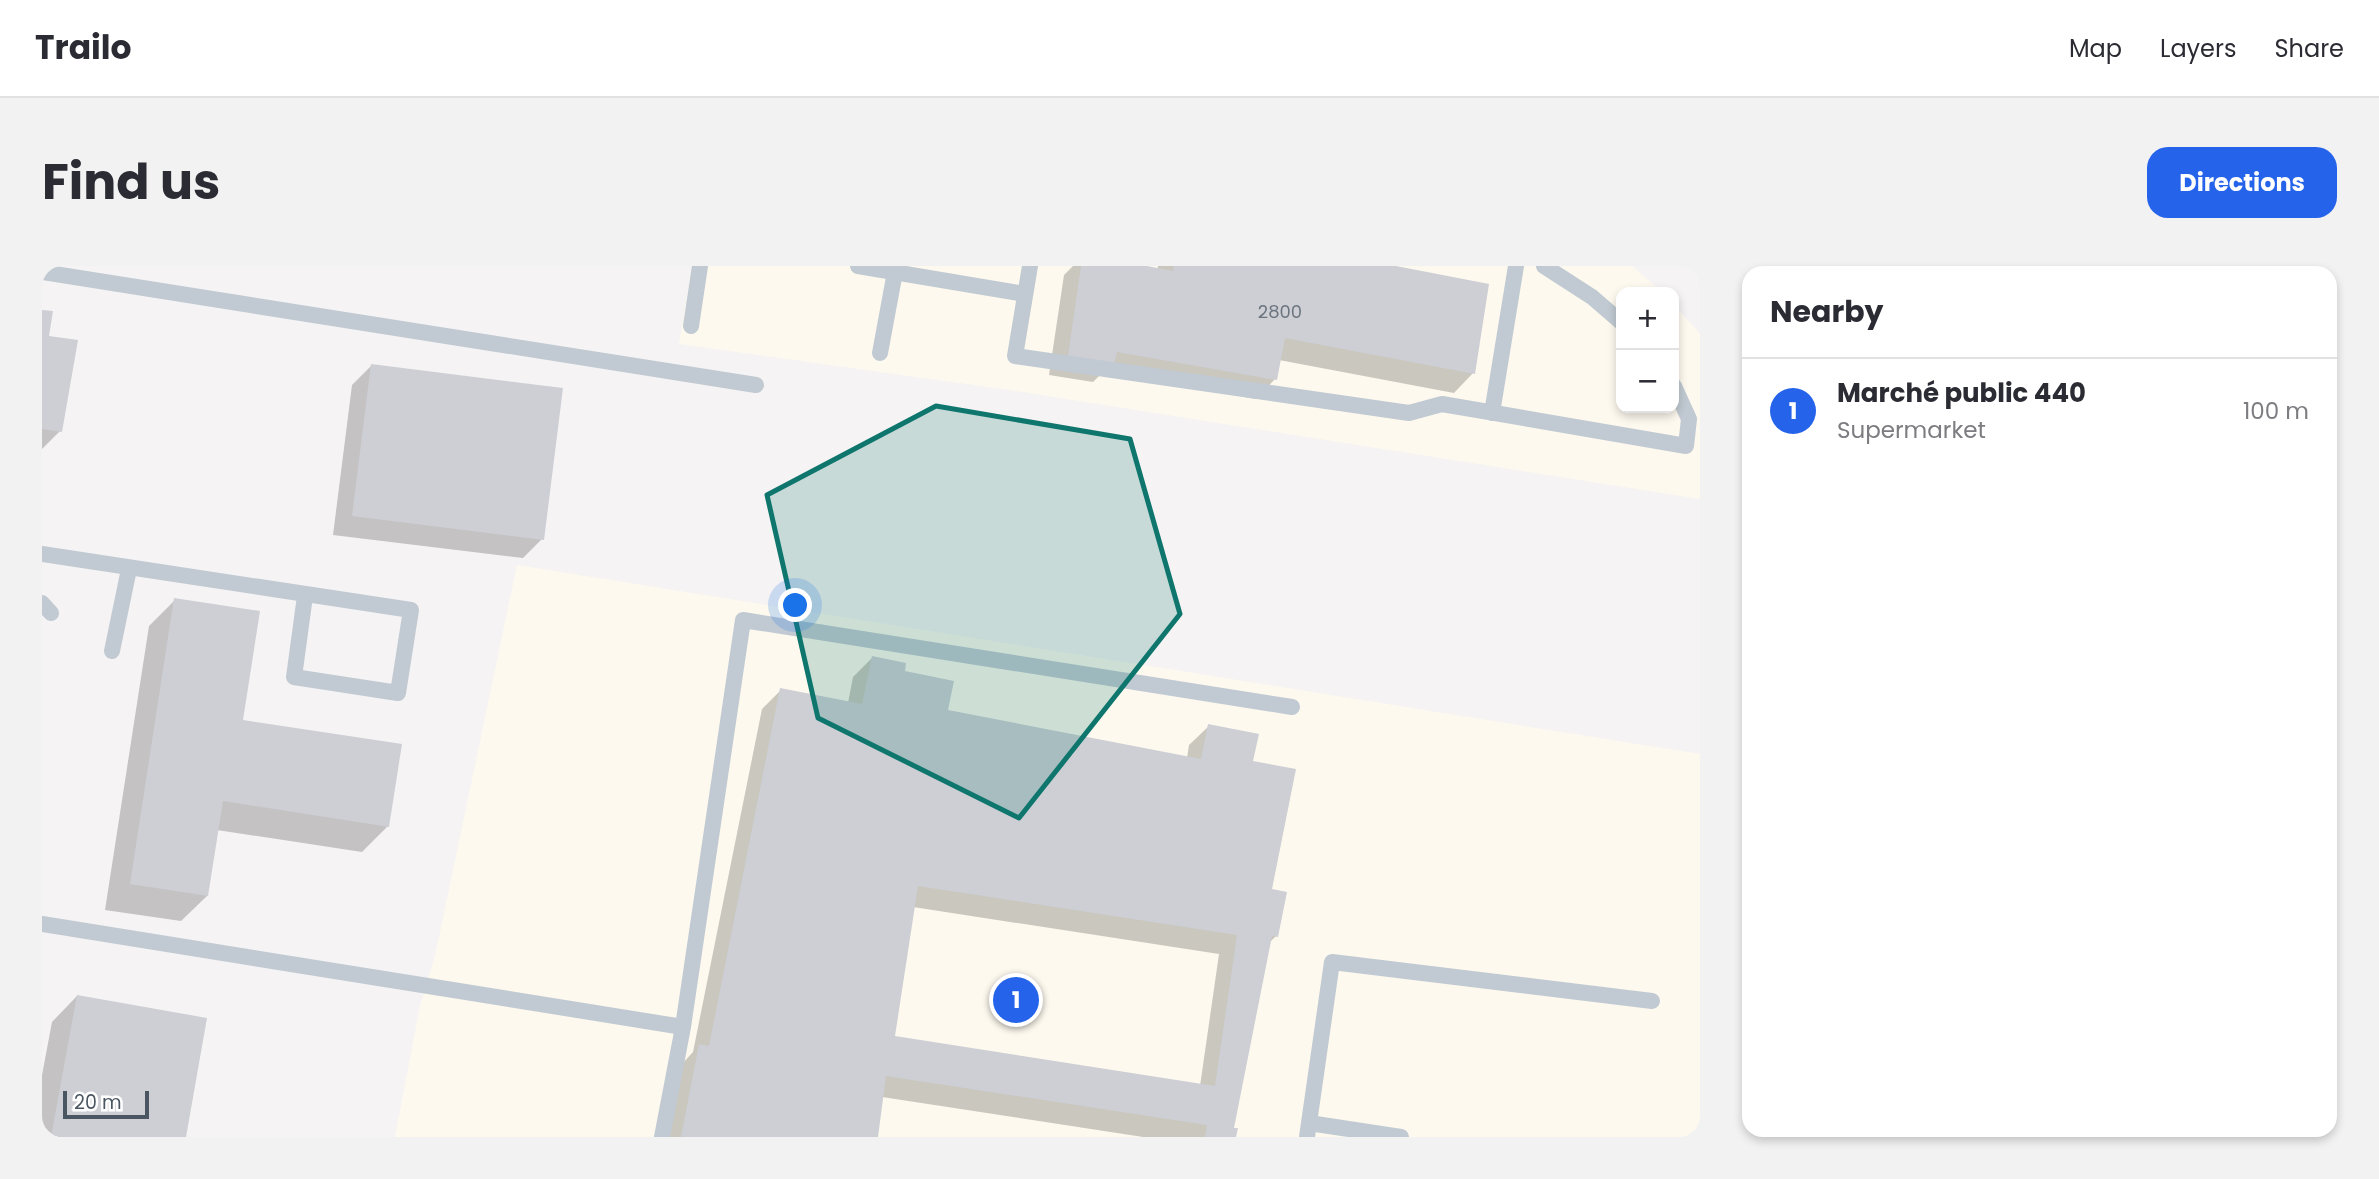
<!DOCTYPE html>
<html lang="en">
<head>
<meta charset="utf-8">
<style>
	:root { --surface:#fff; --page:#f2f2f3; --text:#2b2b33; --muted:#7c7c81; --line:#e1e1e2; --accent:#2563eb }
	body { margin:0; font-family:Poppins,sans-serif; background:var(--page); color:var(--text) }
	.controls { position:absolute; right:21px; top:21px; display:grid; overflow:hidden; border-radius:14px; box-shadow:0 4px 10px #0003 }
	.controls button { width:63px; height:63px; display:grid; place-items:center; padding:0; border:0; border-bottom:2px solid var(--line); background:var(--surface); color:var(--text); font:35px sans-serif }
	.scale { position:absolute; left:21px; bottom:18px; width:86px; box-sizing:border-box; padding-left:7px; border:4px solid #4a5661; border-top:0; font-size:19px; line-height:24px; white-space:nowrap; color:#4a5661; -webkit-text-stroke:5px #fff; paint-order:stroke }
	.you { position:absolute; left:754px; top:340px; width:24px; height:24px; margin:-18px; border:5px solid #fff; border-radius:50%; background:#1a73e8; box-shadow:0 0 0 10px #1a73e833 }
	.badge { display:grid; place-items:center; width:46px; height:46px; border-radius:50%; background:var(--accent); color:#fff; font-size:23px; font-weight:700 }
	.pin { position:absolute; translate:-50% -50%; border:4px solid #fff; box-shadow:0 2px 7px #0006 }
	.list { margin:0; padding:0; list-style:none }
	h2 { display:flex; justify-content:space-between; align-items:center; height:91px; margin:0; padding:0 28px; font-size:30px }
	h2 small { font-size:23px; font-weight:400; color:var(--muted) }
	.list li { display:grid; grid-template-columns:46px 1fr auto; gap:21px; align-items:center; box-sizing:border-box; height:105px; padding:0 28px; border-top:2px solid var(--line) }
	.list b { display:block; font-size:26px; white-space:nowrap }
	.list p { margin:0; font-size:23px; white-space:nowrap; color:var(--muted) }
	.list em { font-size:23px; font-style:normal; color:var(--muted) }
	.map { position:relative; flex:none; width:1658px; height:871px; overflow:hidden; border-radius:21px }
	header { display:flex; align-items:center; gap:42px; box-sizing:border-box; height:98px; padding:0 35px; background:var(--surface); border-bottom:2px solid var(--line) }
	header strong { font-size:33px }
	nav { display:flex; gap:38px; margin-inline-start:auto; font-size:24px }
	.intro { display:flex; align-items:center; justify-content:space-between; box-sizing:border-box; height:168px; padding:0 42px }
	h1 { margin:0; font-size:49px }
	.button { padding:18px 32px; border-radius:21px; background:var(--accent); color:#fff; font-size:24px; font-weight:700 }
	main { display:flex; gap:42px; padding:0 42px }
	aside { flex:1; background:var(--surface); border-radius:21px; box-shadow:0 4px 10px #0003 }
	.map>svg:first-child { display:block }
	.commercial { fill:#fdf9ef }
	.shadow { fill:#0003; fill-rule:evenodd }
	.building { fill:#cdcfd5; fill-rule:evenodd }
	.lines { fill:none; stroke-linecap:round; stroke-linejoin:round }
	.lane { stroke:#c1cad2; stroke-width:16 }
	.marked { fill:#0f766e; fill-opacity:0.2; stroke:#0f766e; stroke-width:5; stroke-linejoin:round }
	.labels { text-anchor:middle; dominant-baseline:central; stroke-width:7; stroke-linejoin:round; paint-order:stroke }
	.number-label { font-size:18px; fill:#6b747e }
</style>
</head>
<body>
<header>
<strong>Trailo</strong>
<nav><a>Map</a><a>Layers</a><a>Share</a></nav>
</header>
<div class="intro"><h1>Find us</h1><a class="button">Directions</a></div>
<main>
<div class="map">
<svg width="1658" height="871" viewBox="0 0 1658 871">
	<rect width="100%" height="100%" fill="#f5f3f3"/>
	<path class="commercial" d="M650,0H1590L1620,26H1579V142H1632V39L1658,68V233L967,124L637,78Z
		M475,299L1658,488V871H353L378,740L393,690Z"/>
	<path class="shadow" d="M1031,0H1096L1115,4L1116,0H1345L1431,107L1412,127L1237,94L1233,113L1214,133L1061,106L1051,116L1007,109L1022,9Z
		M0,46L18,165L0,183Z
		M329,100L500,273L481,292L291,269L310,119Z
		M133,334L199,455L346,560L320,586L175,564L165,630L139,655L63,644L107,360Z
		M830,392L861,407L904,445L1145,492L1147,479L1167,460L1209,496L1234,670L1226,678L1190,863L1192,871H1101L840,831L834,871H624L639,799L651,786L720,443L739,424L806,437L811,411ZM871,641L1177,688L1158,820L851,771Z
		M35,730L142,871H0V809L10,756Z"/>
	<path class="building" d="M1039,0H1105L1131,5L1132,0H1354L1447,18L1433,108L1243,72L1235,114L1075,86L1072,98L1026,90Z
		M0,44L11,45L7,70L36,74L20,166L0,163Z
		M329,98L521,122L502,274L310,250Z
		M132,332L218,345L201,454L360,478L347,561L181,535L166,630L88,618Z
		M830,390L864,397L863,405L912,415L906,444L1159,493L1166,458L1217,468L1211,495L1254,503L1230,623L1245,626L1236,671L1230,670L1192,862H1196L1194,871H1163L1165,859L844,810L836,871H639L657,778L667,780L738,422L820,438ZM876,620L1195,669L1173,820L853,770Z
		M35,729L165,752L144,871H9Z"/>
	<g class="lines">
		<path class="lane" d="M816,0L983,28
			M988,0L973,90L1367,147L1400,138L1644,180L1647,153L1632,120
			M1502,0L1550,31L1579,56
			M0,6L714,119
			M649,60L658,0
			M838,87L853,6
			M1450,147L1474,0
			M0,288L369,344L356,427L252,411L263,330
			M0,337L9,347
			M70,385L87,303
			M0,658L641,761
			M1267,857L1359,871
			M620,871L641,761L701,354L1250,441
			M1265,871L1290,696L1610,735"/>
	</g>
	<path class="marked" d="M894,140L1088,173L1138,348L977,552L776,452L725,229Z"/>
	<g class="labels">
		<g class="number-label">
			<text x="1238" y="45">2800</text>
		</g>
	</g>
</svg>
<div class="controls">
<button>+</button>
<button>−</button>
</div>
<div class="scale">20 m</div>
<div class="you"></div>
<div class="pin badge" style="left:974px;top:734px">1</div>
</div>
<aside>
<h2>Nearby<small></small></h2>
<ul class="list">
<li><span class="badge">1</span><div><b>Marché public 440</b><p>Supermarket</p></div><em>100 m</em></li>
</ul>
</aside>
</main>
</body>
</html>
